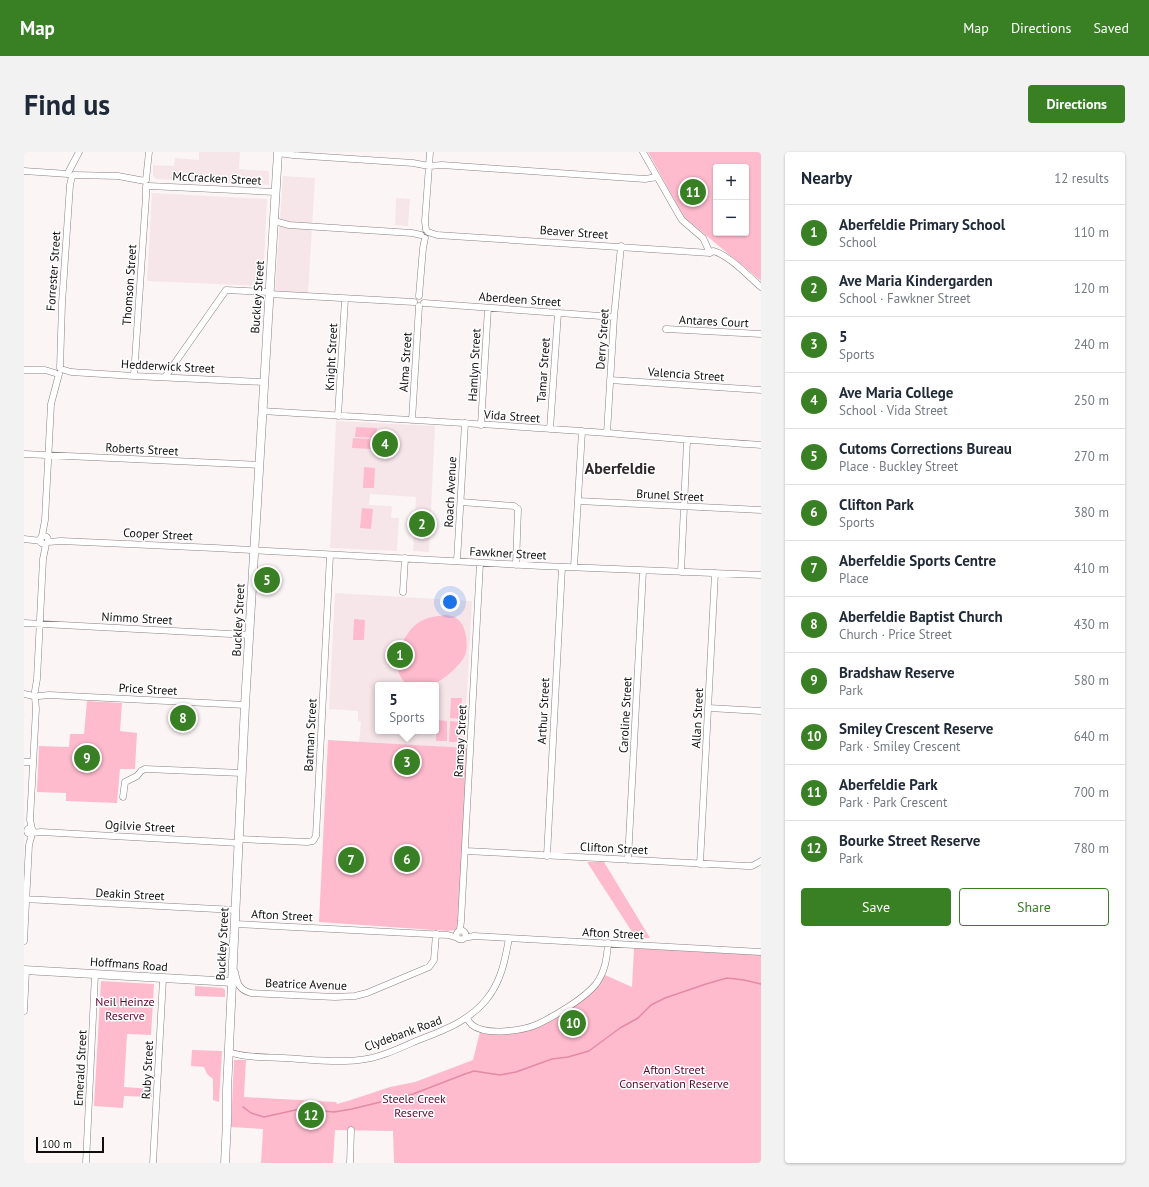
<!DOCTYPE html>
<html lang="en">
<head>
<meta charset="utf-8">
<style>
	:root { --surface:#fff; --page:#f2f2f3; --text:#1f2937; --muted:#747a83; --line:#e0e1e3; --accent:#398025 }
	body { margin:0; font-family:"PT Sans",sans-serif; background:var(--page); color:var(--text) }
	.controls { position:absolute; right:12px; top:12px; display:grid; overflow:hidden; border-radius:4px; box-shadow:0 1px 3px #0004 }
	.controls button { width:36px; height:36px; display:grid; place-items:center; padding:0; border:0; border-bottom:1px solid var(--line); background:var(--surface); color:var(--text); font:20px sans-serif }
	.scale { position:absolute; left:12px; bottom:10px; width:68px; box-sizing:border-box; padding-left:4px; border:2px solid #100e0f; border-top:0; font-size:11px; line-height:14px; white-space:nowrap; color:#100e0f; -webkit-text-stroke:3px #fff; paint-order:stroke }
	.you { position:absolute; left:426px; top:450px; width:14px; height:14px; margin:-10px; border:3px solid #fff; border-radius:50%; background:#1a73e8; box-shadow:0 0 0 6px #1a73e833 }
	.badge { display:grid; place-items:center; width:26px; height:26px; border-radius:50%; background:var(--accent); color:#fff; font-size:13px; font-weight:700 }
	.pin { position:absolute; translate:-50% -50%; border:2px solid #fff; box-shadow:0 1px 4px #0006 }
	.popup { position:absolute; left:351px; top:530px; width:64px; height:52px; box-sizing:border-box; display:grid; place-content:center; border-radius:4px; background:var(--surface); filter:drop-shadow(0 1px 3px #0005); font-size:13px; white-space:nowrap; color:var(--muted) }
	.popup b { font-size:15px; color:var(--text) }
	.popup::after { content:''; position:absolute; left:50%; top:100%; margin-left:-8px; border:8px solid transparent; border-top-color:var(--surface) }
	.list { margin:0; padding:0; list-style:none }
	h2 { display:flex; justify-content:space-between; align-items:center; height:52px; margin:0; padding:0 16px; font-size:17px }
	h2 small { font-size:13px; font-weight:400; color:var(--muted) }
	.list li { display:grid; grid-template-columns:26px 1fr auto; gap:12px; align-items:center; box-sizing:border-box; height:56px; padding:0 16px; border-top:1px solid var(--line) }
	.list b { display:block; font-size:15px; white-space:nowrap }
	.list p { margin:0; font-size:13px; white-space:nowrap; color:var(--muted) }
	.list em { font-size:13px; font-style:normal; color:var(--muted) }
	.actions { display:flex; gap:8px; padding:12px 16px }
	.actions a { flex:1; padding:9px 0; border:1px solid var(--accent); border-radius:4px; text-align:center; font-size:14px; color:var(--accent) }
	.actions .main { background:var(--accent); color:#fff }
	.map { position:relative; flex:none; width:737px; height:1011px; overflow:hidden; border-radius:4px }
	header { display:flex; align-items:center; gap:24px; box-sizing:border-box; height:56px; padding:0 20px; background:var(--accent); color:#fff }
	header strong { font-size:19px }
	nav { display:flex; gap:22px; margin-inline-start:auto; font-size:14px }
	.intro { display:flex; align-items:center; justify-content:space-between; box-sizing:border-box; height:96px; padding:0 24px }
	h1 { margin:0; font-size:28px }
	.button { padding:10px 18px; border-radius:4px; background:var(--accent); color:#fff; font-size:14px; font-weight:700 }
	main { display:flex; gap:24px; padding:0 24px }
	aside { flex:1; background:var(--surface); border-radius:4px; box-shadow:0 1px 3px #0004 }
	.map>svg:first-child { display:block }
	.built { fill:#f6e6ea; fill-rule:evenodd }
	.green { fill:#febbce; fill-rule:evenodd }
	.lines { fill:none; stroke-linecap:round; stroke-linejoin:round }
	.stream { stroke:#e48aa5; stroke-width:1.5 }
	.minor-casing { stroke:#888182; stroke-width:7 }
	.major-casing { stroke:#888182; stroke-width:9 }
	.minor { stroke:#fff; stroke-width:6 }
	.major { stroke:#fff; stroke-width:8 }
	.labels { text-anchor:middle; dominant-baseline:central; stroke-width:3; stroke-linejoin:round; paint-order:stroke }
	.street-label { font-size:12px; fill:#100e0f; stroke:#fff }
	.park-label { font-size:12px; fill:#58062b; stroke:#fff }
	.district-label { font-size:16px; font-weight:bold; fill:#2f292b; stroke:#fff }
</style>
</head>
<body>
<header>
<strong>Map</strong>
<nav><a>Map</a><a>Directions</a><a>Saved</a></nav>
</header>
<div class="intro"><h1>Find us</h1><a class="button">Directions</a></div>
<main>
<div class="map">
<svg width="737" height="1011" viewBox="0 0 737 1011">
	<rect width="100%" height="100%" fill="#fcf5f6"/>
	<path class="built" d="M175,0H216L215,17L245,19V33L132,27L129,24V13L150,14L151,6L175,8Z
		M259,24L291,26L284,142L251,140Z
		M128,41L243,47L239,134L123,129Z
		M372,46L386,47L384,74L371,73Z
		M312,269L411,274L405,400L389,399L392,345L346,342L345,353L368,354L367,366H375L373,399L306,396Z
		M311,441L448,449L440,596L335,590L337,570L334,569V559L305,557ZM354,533H412V579H354Z"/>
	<path class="green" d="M624,0H737V129L660,65ZM692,15H722V81H692Z
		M332,275L353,276L352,286L331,285Z
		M329,286L349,287V297L328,296Z
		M340,315L351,316L350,336H339Z
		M338,356L349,357L347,377L336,376Z
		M423,463C426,464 430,464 432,466C442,471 445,493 441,503C437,513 420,528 409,532C401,534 390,533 382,532C380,529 376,525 375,521C369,503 382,476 399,468C407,464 415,464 423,463Z
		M330,467L341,468L340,488H329Z
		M427,546H438L437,567L426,566Z
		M63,549L98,551L96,579L113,581L111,617H96L93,651L42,649V641L13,640L15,594L45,595L46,582H60Z
		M413,568L423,569V589H412Z
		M426,569L436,570L435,590H425Z
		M304,588L444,596L434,774L431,778L424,779L295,770Z
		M563,710H580L626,786H612Z
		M610,796L737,802V1011H370L369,979L311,978L309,1011H237L239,977L207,975L210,908H222L220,945L312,950L313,952L327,948L366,935L391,930L449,908L456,880C494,887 511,878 543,858C561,847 570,842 581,823L608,835Z
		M77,829L130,832L127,883L103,882L100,935L128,937V945L100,944L99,956L70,954Z
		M171,834L199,836L201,838V845L171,844Z
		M168,898L198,899L195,950L189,948V927L183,922L180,915L167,914Z"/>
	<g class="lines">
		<path class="stream" d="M219,955L227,961L240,965L276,957L310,960L328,957L389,942L441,922L450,919L476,923L492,920L528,907L544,905L565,899L596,876L614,866L627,853L641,846L682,832L703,826L720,828L737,832"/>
		<defs>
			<path id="minor" d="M619,0L655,63L658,68L679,86L686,101
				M254,1L269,3L389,11L405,14L418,13L621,27L633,25
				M0,19L44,22
				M45,19L55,0
				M50,23L94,24L121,29
				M122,28L125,0
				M125,34L251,40
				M250,69L265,73L388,81L397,83
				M402,78L401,69L406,0
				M404,80L413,83L686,101L689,99C705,103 724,124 737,135
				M245,142L390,150
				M395,144L399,96L401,86
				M400,151L590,165
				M642,177L737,182
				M36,216L38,151L46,33L48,24
				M37,217L47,220L110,224L239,230
				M0,218H21L31,221
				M110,224L122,44V34
				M141,225L202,138L245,140
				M586,228L737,238
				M238,259C353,266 468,272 583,281C634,285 685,290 737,293
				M314,264L321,147
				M388,268L395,154
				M457,273L464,156
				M526,277L534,161
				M583,281L590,165L597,94
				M0,302L235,313
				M554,349L737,358
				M437,350L490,354L494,357L492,413
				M16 388a4 4 0 1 1 8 0a4 4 0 1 1-8 0Z
				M18,384L21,368L27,252L35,222
				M0,387L17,389
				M24,390L37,389L191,396L518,414L737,423
				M433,409L441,271
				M550,415L558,279
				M657,420L663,289
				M379,440L381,406
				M0,471L225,483
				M11,539L13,527L19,407L22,392
				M0,542L10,544
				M15,544L25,543L221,553
				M685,556L737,559
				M0,610H9
				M99,645L101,630L113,624L117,619L121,617L218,621
				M3 679a3 3 0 1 1 6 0a3 3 0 1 1-6 0Z
				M8,677L6,668L12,557L11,545
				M8,681L17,680L215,691
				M215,687L283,690L289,689L292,684L306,403
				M442,699L723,714H728L737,709
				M523,704L538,415
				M604,708L619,419
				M676,712L691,421
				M0,747L212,758
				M211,772L424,783L434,786
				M436,778L437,769L456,411
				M432.5 783a4.5 4.5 0 1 1 9 0a4.5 4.5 0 1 1-9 0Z
				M440,786L450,784L737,800
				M0,789L5,693L8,682
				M211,820C213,831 215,838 227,841L311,845L331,844L343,841L405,815L410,808L412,782
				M0,859L2,818
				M443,866C444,868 446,871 448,873C462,884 499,879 514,872C531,864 561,846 572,832C581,820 583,806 584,791
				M205,900C222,906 241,905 259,906C284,907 310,911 335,908C355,906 374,897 392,889C418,879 444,870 462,848C477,830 481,809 485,786
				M62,1011L71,822
				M129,1011L139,827
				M326,1011L327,978"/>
			<path id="major" d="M0,818L209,830
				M201,1011L203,969V938L221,553L254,0"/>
		</defs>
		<use href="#minor" class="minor-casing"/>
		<use href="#major" class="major-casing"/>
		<use href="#minor" class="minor"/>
		<use href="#major" class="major"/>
	</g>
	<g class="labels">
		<g class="street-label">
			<text transform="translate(193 26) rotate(3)">McCracken Street</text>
			<text transform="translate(550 80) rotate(4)">Beaver Street</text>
			<text transform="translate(29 119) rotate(-86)">Forrester Street</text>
			<text transform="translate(105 133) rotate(-86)">Thomson Street</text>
			<text transform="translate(233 145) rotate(-86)">Buckley Street</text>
			<text transform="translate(496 147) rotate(4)">Aberdeen Street</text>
			<text transform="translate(690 169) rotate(3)">Antares Court</text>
			<text transform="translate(578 187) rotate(-86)">Derry Street</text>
			<text transform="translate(307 205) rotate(-87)">Knight Street</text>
			<text transform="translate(381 210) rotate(-86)">Alma Street</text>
			<text transform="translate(450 213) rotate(-87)">Hamlyn Street</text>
			<text transform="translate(144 214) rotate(3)">Hedderwick Street</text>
			<text transform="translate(519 218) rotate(-86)">Tamar Street</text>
			<text transform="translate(662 222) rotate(4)">Valencia Street</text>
			<text transform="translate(488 264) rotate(4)">Vida Street</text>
			<text transform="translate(118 297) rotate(3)">Roberts Street</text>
			<text transform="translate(426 340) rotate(-87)">Roach Avenue</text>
			<text transform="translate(646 343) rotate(3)">Brunel Street</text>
			<text transform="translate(134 382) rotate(3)">Cooper Street</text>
			<text transform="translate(484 401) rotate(3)">Fawkner Street</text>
			<text transform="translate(113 466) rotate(3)">Nimmo Street</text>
			<text transform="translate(214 468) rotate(-87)">Buckley Street</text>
			<text transform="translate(124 537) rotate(3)">Price Street</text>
			<text transform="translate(519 559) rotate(-87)">Arthur Street</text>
			<text transform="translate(601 563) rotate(-87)">Caroline Street</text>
			<text transform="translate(673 566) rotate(-87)">Allan Street</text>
			<text transform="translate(286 583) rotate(-87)">Batman Street</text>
			<text transform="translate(436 589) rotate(-87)">Ramsay Street</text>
			<text transform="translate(116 674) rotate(3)">Ogilvie Street</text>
			<text transform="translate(590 696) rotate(3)">Clifton Street</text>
			<text transform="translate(106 742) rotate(3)">Deakin Street</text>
			<text transform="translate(258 763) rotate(3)">Afton Street</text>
			<text transform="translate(589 781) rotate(3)">Afton Street</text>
			<text transform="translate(198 792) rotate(-87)">Buckley Street</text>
			<text transform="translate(105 812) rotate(4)">Hoffmans Road</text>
			<text transform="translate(282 832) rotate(2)">Beatrice Avenue</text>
			<text transform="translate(379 881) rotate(-20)">Clydebank Road</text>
			<text transform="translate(56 916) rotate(-87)">Emerald Street</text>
			<text transform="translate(123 918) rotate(-87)">Ruby Street</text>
		</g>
		<g class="park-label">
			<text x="101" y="849">Neil Heinze<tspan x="101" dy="14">Reserve</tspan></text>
			<text x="650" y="917">Afton Street<tspan x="650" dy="14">Conservation Reserve</tspan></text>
			<text x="390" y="946">Steele Creek<tspan x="390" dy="14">Reserve</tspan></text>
		</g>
		<g class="district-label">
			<text x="596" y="316">Aberfeldie</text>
		</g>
	</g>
</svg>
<div class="controls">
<button>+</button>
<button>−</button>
</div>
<div class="scale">100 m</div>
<div class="you"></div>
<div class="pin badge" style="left:376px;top:503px">1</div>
<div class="pin badge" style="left:398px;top:372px">2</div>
<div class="pin badge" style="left:383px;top:610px">3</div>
<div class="popup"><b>5</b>Sports</div>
<div class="pin badge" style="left:361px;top:292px">4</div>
<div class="pin badge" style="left:243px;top:428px">5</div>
<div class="pin badge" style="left:383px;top:707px">6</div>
<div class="pin badge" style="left:327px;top:708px">7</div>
<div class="pin badge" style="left:159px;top:566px">8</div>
<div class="pin badge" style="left:63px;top:606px">9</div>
<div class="pin badge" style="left:549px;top:871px">10</div>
<div class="pin badge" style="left:669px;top:40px">11</div>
<div class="pin badge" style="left:287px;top:963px">12</div>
</div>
<aside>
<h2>Nearby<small>12 results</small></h2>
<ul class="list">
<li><span class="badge">1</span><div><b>Aberfeldie Primary School</b><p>School</p></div><em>110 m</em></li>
<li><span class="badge">2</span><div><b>Ave Maria Kindergarden</b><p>School · Fawkner Street</p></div><em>120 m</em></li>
<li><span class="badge">3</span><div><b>5</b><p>Sports</p></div><em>240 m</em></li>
<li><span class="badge">4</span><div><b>Ave Maria College</b><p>School · Vida Street</p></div><em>250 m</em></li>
<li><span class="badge">5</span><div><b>Cutoms Corrections Bureau</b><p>Place · Buckley Street</p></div><em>270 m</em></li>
<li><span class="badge">6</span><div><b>Clifton Park</b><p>Sports</p></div><em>380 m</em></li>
<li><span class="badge">7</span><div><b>Aberfeldie Sports Centre</b><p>Place</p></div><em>410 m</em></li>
<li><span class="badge">8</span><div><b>Aberfeldie Baptist Church</b><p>Church · Price Street</p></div><em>430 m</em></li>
<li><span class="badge">9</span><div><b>Bradshaw Reserve</b><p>Park</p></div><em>580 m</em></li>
<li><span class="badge">10</span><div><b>Smiley Crescent Reserve</b><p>Park · Smiley Crescent</p></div><em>640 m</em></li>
<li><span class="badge">11</span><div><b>Aberfeldie Park</b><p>Park · Park Crescent</p></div><em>700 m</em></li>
<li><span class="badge">12</span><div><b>Bourke Street Reserve</b><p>Park</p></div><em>780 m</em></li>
</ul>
<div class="actions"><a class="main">Save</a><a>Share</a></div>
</aside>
</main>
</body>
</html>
